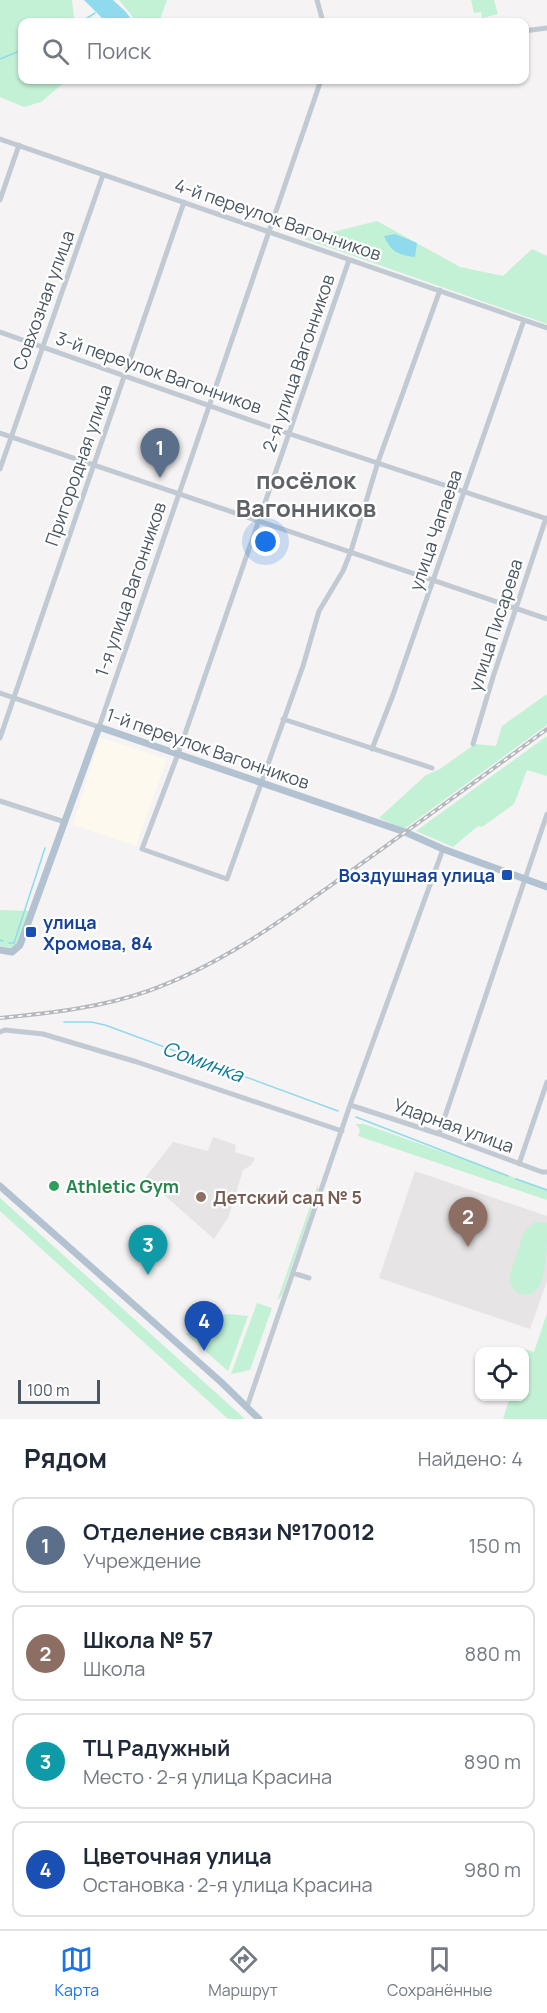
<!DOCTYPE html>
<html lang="ru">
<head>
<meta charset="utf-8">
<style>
	:root { --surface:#fff; --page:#f2f2f3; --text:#1f2937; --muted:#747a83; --line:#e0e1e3; --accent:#1a73e8 }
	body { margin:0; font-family:Manrope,sans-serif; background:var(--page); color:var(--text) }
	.controls { position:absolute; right:18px; bottom:18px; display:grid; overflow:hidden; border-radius:12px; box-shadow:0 2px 4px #0004 }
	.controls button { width:54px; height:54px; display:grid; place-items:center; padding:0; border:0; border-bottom:2px solid var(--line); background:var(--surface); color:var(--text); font:30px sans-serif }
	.scale { position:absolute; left:18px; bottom:15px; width:82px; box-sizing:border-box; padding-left:6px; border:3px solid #4a5661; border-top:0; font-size:16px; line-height:21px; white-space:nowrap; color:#4a5661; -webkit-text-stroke:4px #fff; paint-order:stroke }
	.you { position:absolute; left:266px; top:542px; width:21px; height:21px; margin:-15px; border:4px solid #fff; border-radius:50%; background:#1a73e8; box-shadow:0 0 0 9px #1a73e833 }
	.badge { display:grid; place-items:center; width:39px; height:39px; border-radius:50%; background:var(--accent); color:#fff; font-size:20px; font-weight:700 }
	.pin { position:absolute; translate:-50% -50px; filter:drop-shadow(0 2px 3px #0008) }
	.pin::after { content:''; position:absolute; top:32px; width:21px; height:18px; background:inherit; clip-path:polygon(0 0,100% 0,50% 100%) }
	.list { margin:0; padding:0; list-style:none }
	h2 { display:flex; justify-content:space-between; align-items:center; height:78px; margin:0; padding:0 24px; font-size:26px }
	h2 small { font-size:20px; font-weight:400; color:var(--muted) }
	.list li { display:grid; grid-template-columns:39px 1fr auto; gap:18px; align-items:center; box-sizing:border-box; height:96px; margin:0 12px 12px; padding:0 12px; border:2px solid var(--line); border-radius:12px }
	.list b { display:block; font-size:22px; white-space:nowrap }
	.list p { margin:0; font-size:20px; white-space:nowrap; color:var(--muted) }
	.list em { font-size:20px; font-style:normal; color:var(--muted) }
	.icon { flex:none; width:33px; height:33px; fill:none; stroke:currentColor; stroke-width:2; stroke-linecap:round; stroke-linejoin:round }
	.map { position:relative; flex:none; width:547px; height:1419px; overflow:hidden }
	.search { position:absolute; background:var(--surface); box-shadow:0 2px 4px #0004; left:18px; right:18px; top:18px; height:66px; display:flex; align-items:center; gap:15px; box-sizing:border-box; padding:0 21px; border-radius:12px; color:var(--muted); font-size:22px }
	.sheet { height:510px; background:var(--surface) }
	nav { display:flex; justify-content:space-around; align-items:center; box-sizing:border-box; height:84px; border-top:2px solid var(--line); background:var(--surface); font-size:16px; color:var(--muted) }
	nav a { display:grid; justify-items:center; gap:3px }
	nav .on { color:var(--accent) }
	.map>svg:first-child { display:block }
	.commercial { fill:#fdf9ef }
	.education { fill:#e6e4e5 }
	.green { fill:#c3f1d5 }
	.water { fill:#90daee }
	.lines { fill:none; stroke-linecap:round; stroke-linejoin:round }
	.stream { stroke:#90daee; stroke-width:1.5 }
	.minor { stroke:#c1cad2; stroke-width:5 }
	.major { stroke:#b3c2d1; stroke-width:7 }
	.rail-casing { stroke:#b5b8bd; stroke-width:4 }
	.rail { stroke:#fff; stroke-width:1.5; stroke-dasharray:4.5; stroke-linecap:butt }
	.transit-dot { fill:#1a4fb4; stroke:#fff; stroke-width:2 }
	.leisure-dot { fill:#2e9e5b; stroke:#fff; stroke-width:2 }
	.education-dot { fill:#8d6e63; stroke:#fff; stroke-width:2 }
	.labels { text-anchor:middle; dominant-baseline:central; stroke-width:4.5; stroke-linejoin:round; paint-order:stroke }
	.street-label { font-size:18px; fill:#4a5661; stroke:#fff }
	.transit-label { font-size:18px; font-weight:bold; fill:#164399; stroke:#fff; text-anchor:end }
	.leisure-label { font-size:18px; font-weight:bold; fill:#27864d; stroke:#fff; text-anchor:start }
	.education-label { font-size:18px; font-weight:bold; fill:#785e54; stroke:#fff; text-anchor:start }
	.water-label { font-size:20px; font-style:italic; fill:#0c7c9b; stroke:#fff }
	.district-label { font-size:24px; font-weight:bold; fill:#5f6368; stroke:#fff }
</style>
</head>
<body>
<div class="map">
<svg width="547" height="1419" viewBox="0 0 547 1419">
	<rect width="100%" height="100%" fill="#f5f3f3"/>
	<path class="commercial" d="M100,737L167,759L136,846L73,825Z"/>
	<path class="education" d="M213,1137L236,1145L235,1152L255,1158L251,1165L243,1170L229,1216L214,1239L145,1178L173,1142L208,1151Z
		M415,1171L547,1216V1281L530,1329L379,1278Z"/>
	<path class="green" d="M0,0H72L74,17L77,22H22V80H67L41,102L24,107L0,97Z
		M119,0H167L159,22H137Z
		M471,0H494L498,14L482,18L481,12L474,13Z
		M377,221L460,267L503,276L532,249L547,256V324L305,239Z
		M547,694V725L404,829L379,818L426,775L440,769L475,744L496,746L502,726Z
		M547,736V776L527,770L514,804L482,827L478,826L453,847L416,831Z
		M0,910L30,911L18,943L11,948L0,946Z
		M356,1124H364L547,1189V1200L358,1136L360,1130Z
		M318,1184V1191L282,1295L277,1301Z
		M0,1198L245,1419H228L0,1211Z
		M535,1222L547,1223C547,1244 547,1266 540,1285C530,1303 507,1294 510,1274L524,1232Z
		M257,1303L272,1308L250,1370L231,1374Z
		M547,1313V1419H503L510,1397L524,1396V1351L525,1349L534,1352Z
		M229,1314L248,1316L228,1371L186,1334L201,1319Z"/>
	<path class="water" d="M84,0H113L126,12L133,22H106Z
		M395,234L417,243L415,257C398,255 391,252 384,236Z"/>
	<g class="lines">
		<path class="stream" d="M81,22L95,13
			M0,59L22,50
			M0,940L3,941
			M9,943H14L45,848
			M64,1022H91L105,1025L338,1111
			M356,1117L508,1176
			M516,1179L547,1190"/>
		<path class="minor" d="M317,0L323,22
			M524,31L547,28
			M0,139L547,328
			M0,200L19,145
			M349,260L178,754L142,849L227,879L303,666L319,611L343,571L351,551L378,462L440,290
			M0,332L290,434L547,519
			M0,433L547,619
			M0,469L103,175
			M0,693L99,727L321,80
			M283,719L432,768
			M0,738L184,202
			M473,744L493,677L546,518
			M372,749L393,695L524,320
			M0,801L65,822
			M0,1032L5,1030L43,1034L137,1062L342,1131
			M350,1105L439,1134L542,1172H547
			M439,1134L547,814
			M519,1164L547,1082
			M293,1273L309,1278
			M247,1407L350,1105L443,849"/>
		<path class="major" d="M0,950L12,952L20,945L99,727L405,832L443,849L547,887
			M0,1186L221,1382L259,1419"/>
		<defs>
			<path id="rail" d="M0,1018C50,1013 100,1008 148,991C224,964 286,917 351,871C417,824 482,777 547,729"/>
		</defs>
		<use href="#rail" class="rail-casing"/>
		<use href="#rail" class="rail"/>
	</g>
	<g class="transit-dot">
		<rect x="501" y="869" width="12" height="12" rx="3"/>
		<rect x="25" y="926" width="12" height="12" rx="3"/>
	</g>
	<circle class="leisure-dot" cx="54" cy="1186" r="6"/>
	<circle class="education-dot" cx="201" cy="1197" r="6"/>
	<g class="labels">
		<g class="street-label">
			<text transform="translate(278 219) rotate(19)">4-й переулок Вагонников</text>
			<text transform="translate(43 300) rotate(-70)">Совхозная улица</text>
			<text transform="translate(298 363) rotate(-71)">2-я улица Вагонников</text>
			<text transform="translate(159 372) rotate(19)">3-й переулок Вагонников</text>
			<text transform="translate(78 465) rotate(-71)">Пригородная улица</text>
			<text transform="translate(435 530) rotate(-71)">улица Чапаева</text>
			<text transform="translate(130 589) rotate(-71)">1-я улица Вагонников</text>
			<text transform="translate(495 625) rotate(-72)">улица Писарева</text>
			<text transform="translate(208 748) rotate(19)">1-й переулок Вагонников</text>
			<text transform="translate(454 1125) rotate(20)">Ударная улица</text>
		</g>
		<g class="transit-label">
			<text x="495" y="875">Воздушная улица</text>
			<text x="43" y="922" text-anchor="start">улица<tspan x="43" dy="21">Хромова, 84</tspan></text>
		</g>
		<g class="leisure-label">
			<text x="66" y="1186">Athletic Gym</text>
		</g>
		<g class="education-label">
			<text x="213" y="1197">Детский сад № 5</text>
		</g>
		<g class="water-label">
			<text transform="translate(203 1061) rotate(20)">Соминка</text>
		</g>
		<g class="district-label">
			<text x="306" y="479">посёлок<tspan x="306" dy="28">Вагонников</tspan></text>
		</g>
	</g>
</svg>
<div class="controls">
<button><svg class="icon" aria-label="locate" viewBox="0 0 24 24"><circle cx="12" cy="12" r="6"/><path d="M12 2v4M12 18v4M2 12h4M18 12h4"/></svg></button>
</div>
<div class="scale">100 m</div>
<div class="you"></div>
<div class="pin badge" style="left:160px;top:478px;background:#5c6f8a">1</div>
<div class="pin badge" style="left:468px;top:1247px;background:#8d6e63">2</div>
<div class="pin badge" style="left:148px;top:1275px;background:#0f9aa8">3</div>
<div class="pin badge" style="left:204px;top:1351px;background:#1a4fb4">4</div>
<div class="search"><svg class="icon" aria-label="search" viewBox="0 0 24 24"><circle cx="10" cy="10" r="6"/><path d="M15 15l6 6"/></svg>Поиск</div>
</div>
<section class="sheet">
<h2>Рядом<small>Найдено: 4</small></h2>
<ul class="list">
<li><span class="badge" style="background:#5c6f8a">1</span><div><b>Отделение связи №170012</b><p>Учреждение</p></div><em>150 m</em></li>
<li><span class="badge" style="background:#8d6e63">2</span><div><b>Школа № 57</b><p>Школа</p></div><em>880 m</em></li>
<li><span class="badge" style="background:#0f9aa8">3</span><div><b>ТЦ Радужный</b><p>Место · 2-я улица Красина</p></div><em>890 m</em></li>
<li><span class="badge" style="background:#1a4fb4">4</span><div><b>Цветочная улица</b><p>Остановка · 2-я улица Красина</p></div><em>980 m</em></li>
</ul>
</section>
<nav>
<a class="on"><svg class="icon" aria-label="map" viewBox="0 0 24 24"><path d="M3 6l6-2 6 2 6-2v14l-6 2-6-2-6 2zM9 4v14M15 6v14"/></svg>Карта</a>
<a><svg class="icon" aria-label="directions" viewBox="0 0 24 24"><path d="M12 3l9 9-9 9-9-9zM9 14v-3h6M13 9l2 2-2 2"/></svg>Маршрут</a>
<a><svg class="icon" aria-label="saved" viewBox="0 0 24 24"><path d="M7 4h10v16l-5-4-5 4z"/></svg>Сохранённые</a>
</nav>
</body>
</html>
